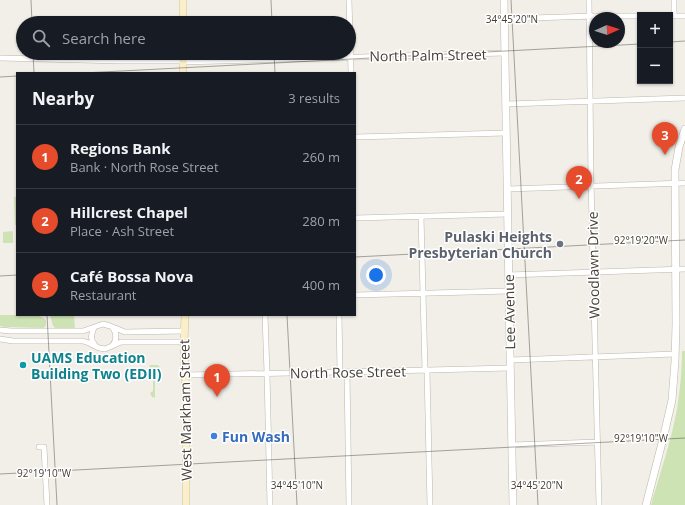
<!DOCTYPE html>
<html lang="en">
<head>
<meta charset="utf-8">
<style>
	:root { --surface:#171b24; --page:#242831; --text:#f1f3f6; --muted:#9ea1a6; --line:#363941; --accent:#e64b2b }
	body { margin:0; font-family:"Open Sans",sans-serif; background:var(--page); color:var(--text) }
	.controls { position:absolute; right:12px; top:12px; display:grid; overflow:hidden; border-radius:0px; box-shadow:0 1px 3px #0004 }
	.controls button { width:36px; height:36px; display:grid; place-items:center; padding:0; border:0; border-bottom:1px solid var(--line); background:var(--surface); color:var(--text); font:20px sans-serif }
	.compass { position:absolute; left:589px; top:12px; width:36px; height:36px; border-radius:50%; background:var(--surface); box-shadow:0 1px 3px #0004; rotate:87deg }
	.you { position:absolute; left:376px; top:275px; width:14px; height:14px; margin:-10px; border:3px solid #fff; border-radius:50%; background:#1a73e8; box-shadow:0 0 0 6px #1a73e833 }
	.badge { display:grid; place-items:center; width:26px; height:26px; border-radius:50%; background:var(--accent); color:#fff; font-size:13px; font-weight:700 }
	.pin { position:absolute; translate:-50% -33px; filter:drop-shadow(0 1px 2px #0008) }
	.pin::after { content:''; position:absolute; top:21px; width:14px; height:12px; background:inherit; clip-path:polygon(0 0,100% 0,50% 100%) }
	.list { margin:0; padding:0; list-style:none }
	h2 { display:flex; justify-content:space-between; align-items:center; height:52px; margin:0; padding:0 16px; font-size:17px }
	h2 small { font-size:13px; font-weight:400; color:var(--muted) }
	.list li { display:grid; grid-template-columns:26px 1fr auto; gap:12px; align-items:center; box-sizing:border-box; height:64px; padding:0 16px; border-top:1px solid var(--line) }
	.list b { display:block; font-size:15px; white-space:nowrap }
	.list p { margin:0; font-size:13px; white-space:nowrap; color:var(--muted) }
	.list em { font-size:13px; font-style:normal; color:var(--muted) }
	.icon { flex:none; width:22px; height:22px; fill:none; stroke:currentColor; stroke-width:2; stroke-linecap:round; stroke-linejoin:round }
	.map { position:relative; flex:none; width:685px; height:505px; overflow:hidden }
	.search { position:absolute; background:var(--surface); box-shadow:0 1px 3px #0004; left:16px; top:16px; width:340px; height:44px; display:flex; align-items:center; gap:10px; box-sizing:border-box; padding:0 14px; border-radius:22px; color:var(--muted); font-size:15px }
	.panel { position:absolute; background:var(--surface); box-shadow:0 1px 3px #0004; left:16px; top:72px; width:340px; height:244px; border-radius:0px }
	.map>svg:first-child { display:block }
	.green { fill:#cde3b4 }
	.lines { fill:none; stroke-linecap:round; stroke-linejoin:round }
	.minor-casing { stroke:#bdb7ab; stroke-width:6 }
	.tertiary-casing { stroke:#bdb7ab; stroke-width:8 }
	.secondary-casing { stroke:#cec29b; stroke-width:8 }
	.minor { stroke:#fff; stroke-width:5 }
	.tertiary { stroke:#fff; stroke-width:7 }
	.secondary { stroke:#faefca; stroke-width:7 }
	.ticks { fill:none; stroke:#454037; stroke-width:1; stroke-opacity:0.45 }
	.worship-dot { fill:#6b7280; stroke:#fff; stroke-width:1.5 }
	.culture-dot { fill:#0f9aa8; stroke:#fff; stroke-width:1.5 }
	.shop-dot { fill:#3f7fe0; stroke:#fff; stroke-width:1.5 }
	.labels { text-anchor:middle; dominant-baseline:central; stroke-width:3; stroke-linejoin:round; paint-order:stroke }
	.street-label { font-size:14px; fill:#454037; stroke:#fff }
	.worship-label { font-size:14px; font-weight:bold; fill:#5b616d; stroke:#fff; text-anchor:end }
	.culture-label { font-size:14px; font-weight:bold; fill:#0d838f; stroke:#fff; text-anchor:start }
	.shop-label { font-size:14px; font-weight:bold; fill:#366cbe; stroke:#fff; text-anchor:start }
	.ticks-label { font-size:10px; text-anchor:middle; fill:#454037; stroke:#fff; stroke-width:3; stroke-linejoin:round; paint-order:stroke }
</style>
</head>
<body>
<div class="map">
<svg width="685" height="505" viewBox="0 0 685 505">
	<rect width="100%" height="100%" fill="#f2efe8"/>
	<path class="green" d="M14,197H17V225H15Z
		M13,231V243H3V232Z
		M17,310V315C26,315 39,313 46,320V325L45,327L43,328L5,327L0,326V315H16Z
		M50,315H74L75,329L55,328L53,326Z
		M682,351H685V505H651C660,473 671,442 677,409C680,390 682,371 682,351Z
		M150,365H158L160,367L159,368L155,369V398L152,397L150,393L153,391V367L149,368Z"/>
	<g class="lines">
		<defs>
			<path id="minor" d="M349,0L351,73
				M589,0L591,180L599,505
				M674,0V16
				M670,16H685
				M504,19L594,16H640
				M0,58L121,61H183
				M183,62L504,53
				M505,104L685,98
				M355,137L506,133
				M507,189L685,183
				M421,216L425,370
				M355,218L508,214
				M508,275L685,269
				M355,295L509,291
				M265,315L267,373L270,505
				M339,315L340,372
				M94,328C91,335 90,339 95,345
				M0,330L11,331H83L103,324L110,326L125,332L184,331
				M0,339L13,341H83L89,343L99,348L105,349L121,342H184
				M112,346C117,340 117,334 113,328
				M510,360L675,354
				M427,370L430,505
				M347,372L349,505
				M185,375L388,371L510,368
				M512,445L598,442
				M39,447H44L47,505"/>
			<path id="tertiary" d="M504,0L510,352L513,505
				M646,505L664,435L672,400L675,361L676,324L675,170L679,147L685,129"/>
			<path id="secondary" d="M183,0V23
				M183,53V73
				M185,315L184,342L186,405V505"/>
		</defs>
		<use href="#minor" class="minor-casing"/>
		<use href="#tertiary" class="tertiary-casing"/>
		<use href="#secondary" class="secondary-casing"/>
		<use href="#minor" class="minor"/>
		<use href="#tertiary" class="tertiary"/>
		<use href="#secondary" class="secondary"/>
	</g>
	<path class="ticks" d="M31,0L32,23M271,0L272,23M511,0L538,505M670,42L685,41M33,53L34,73M274,53L275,73M83,73L640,44M0,77L17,76M355,257L685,240M0,276L17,275M47,315L57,505M287,315L297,505M0,474L685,438"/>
	<circle class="worship-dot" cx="560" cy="244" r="4"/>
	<circle class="culture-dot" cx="23" cy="365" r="4"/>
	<circle class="shop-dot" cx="214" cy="436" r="4"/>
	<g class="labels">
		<g class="street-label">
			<text transform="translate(428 55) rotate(-1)">North Palm Street</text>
			<text transform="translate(593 265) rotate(-91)">Woodlawn Drive</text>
			<text transform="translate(509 312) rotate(-91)">Lee Avenue</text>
			<text transform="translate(348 372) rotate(-1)">North Rose Street</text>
			<text transform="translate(185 410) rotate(-91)">West Markham Street</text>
		</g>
		<g class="worship-label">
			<text x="552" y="236">Pulaski Heights<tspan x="552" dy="16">Presbyterian Church</tspan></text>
		</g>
		<g class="culture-label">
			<text x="31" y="357">UAMS Education<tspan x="31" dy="16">Building Two (EDII)</tspan></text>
		</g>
		<g class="shop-label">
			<text x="222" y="436">Fun Wash</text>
		</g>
	</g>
	<g class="ticks-label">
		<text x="512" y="23">34°45'20"N</text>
		<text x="641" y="244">92°19'20"W</text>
		<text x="641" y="442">92°19'10"W</text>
		<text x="44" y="477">92°19'10"W</text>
		<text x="297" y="489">34°45'10"N</text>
		<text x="537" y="489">34°45'20"N</text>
	</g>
</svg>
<div class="controls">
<button>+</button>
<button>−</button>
</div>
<svg class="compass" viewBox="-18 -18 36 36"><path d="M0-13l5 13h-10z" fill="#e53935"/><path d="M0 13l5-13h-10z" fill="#9ea1a6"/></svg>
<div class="you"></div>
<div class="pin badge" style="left:217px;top:397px">1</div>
<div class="pin badge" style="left:579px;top:199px">2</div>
<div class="pin badge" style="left:665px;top:155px">3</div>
<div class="search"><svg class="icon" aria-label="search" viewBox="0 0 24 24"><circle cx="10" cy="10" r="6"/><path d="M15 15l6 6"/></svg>Search here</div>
<section class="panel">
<h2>Nearby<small>3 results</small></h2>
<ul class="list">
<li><span class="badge">1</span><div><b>Regions Bank</b><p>Bank · North Rose Street</p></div><em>260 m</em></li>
<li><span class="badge">2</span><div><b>Hillcrest Chapel</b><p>Place · Ash Street</p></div><em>280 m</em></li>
<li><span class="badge">3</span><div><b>Café Bossa Nova</b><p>Restaurant</p></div><em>400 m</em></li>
</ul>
</section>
</div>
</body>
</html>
